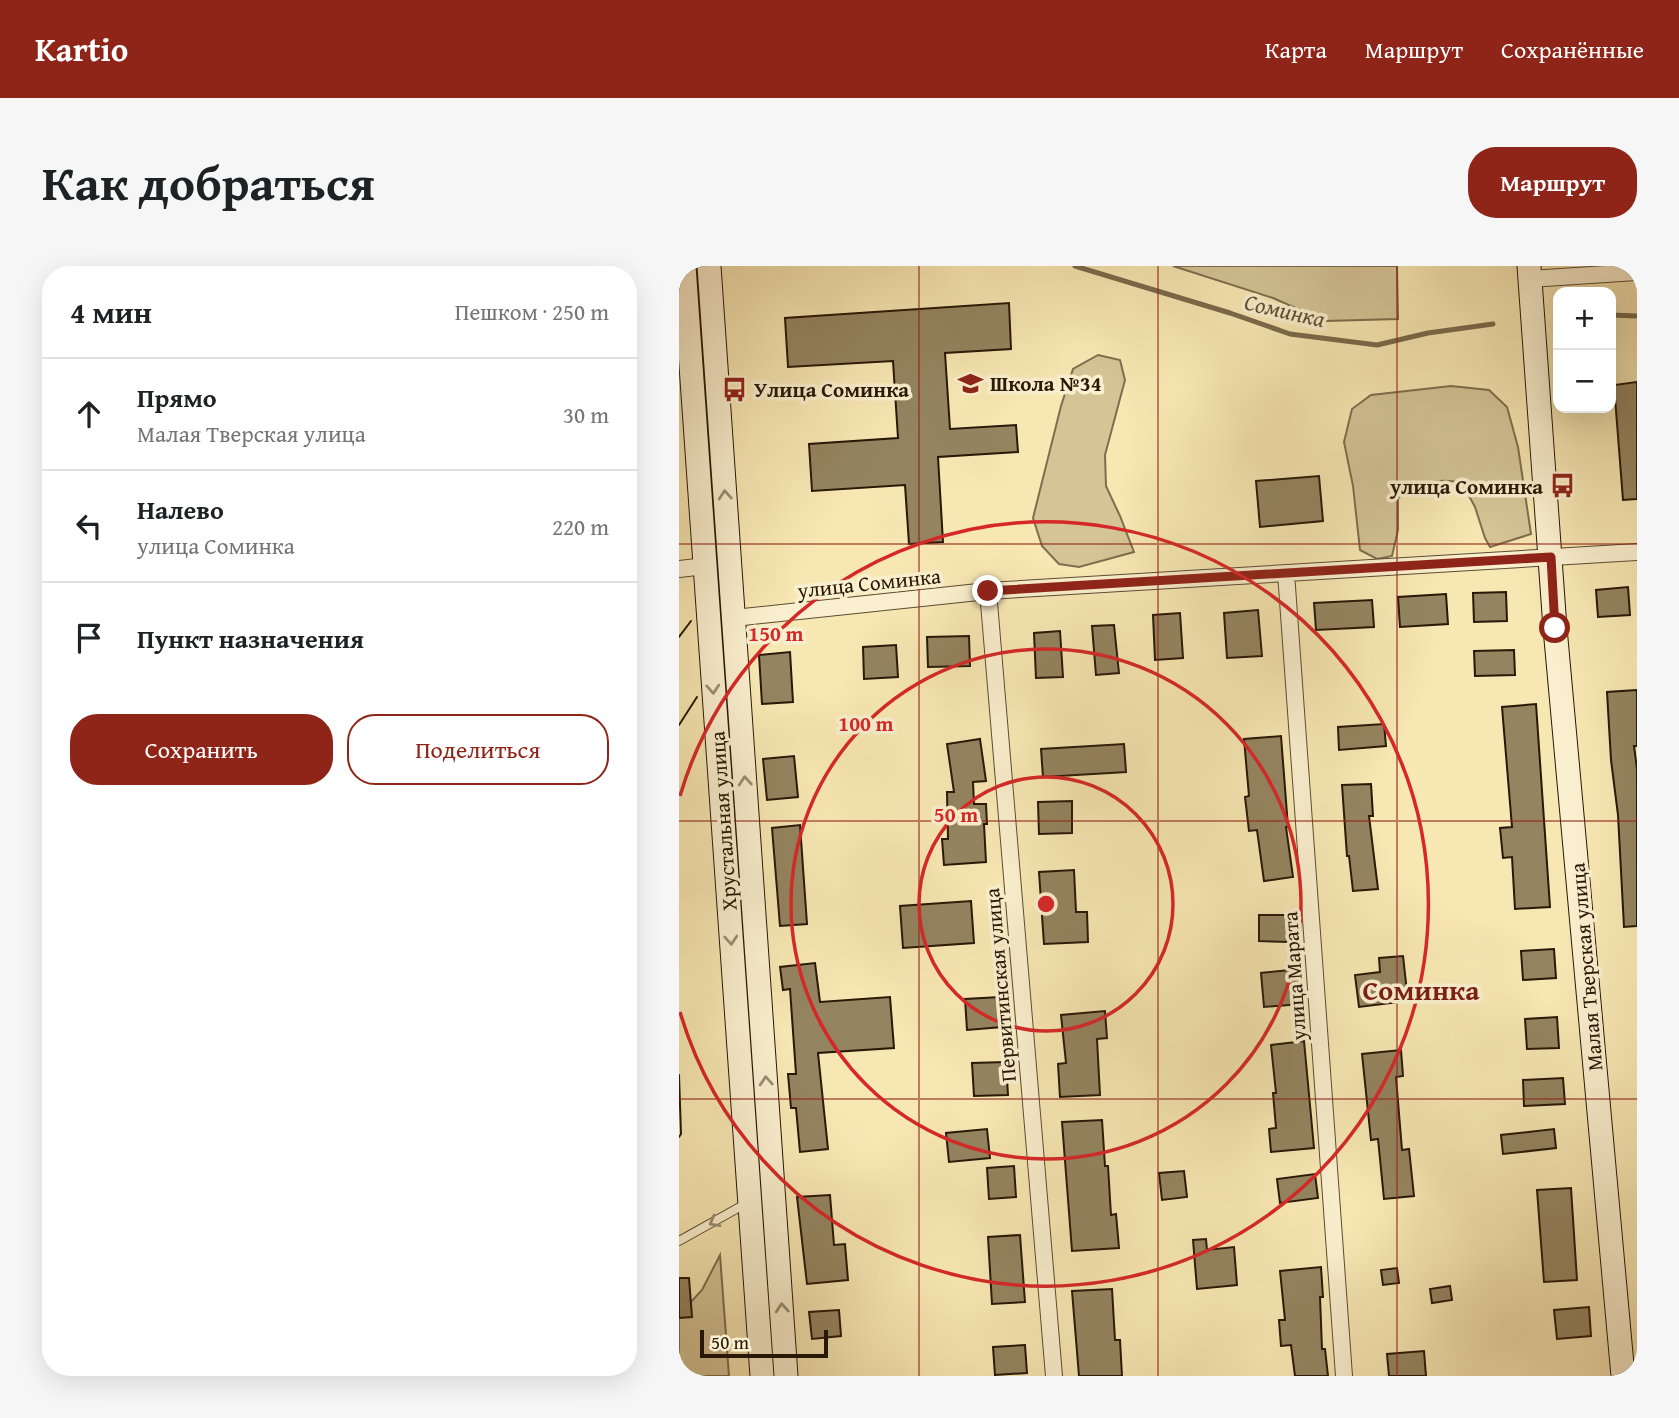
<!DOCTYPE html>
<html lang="ru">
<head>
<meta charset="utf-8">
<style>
	:root { --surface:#fff; --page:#f6f6f6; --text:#202124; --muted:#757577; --line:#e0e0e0; --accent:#8f2418 }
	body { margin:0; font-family:"Gentium Book Plus",serif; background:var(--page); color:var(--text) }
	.controls { position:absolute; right:21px; top:21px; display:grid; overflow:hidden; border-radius:14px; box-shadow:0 7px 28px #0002 }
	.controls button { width:63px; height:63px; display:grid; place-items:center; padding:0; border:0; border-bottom:2px solid var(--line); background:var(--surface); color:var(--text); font:35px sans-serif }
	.scale { position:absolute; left:21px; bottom:18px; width:128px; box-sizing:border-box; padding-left:7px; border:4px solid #281807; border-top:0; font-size:19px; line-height:24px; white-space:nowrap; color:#281807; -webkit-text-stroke:5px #faefce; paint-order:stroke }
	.stop { position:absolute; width:21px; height:21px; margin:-16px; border:5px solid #8f2418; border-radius:50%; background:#fff }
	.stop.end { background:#8f2418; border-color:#fff; box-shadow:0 2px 7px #0008 }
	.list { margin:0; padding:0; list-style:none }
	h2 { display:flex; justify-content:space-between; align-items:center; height:91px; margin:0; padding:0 28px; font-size:30px }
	h2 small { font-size:23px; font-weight:400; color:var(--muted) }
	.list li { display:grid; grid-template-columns:46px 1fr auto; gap:21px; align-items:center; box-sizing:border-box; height:112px; padding:0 28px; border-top:2px solid var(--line) }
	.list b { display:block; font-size:26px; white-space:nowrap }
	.list p { margin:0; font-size:23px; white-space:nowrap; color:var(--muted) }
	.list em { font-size:23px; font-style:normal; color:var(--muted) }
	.actions { display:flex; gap:14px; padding:21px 28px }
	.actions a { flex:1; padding:16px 0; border:2px solid var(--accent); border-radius:28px; text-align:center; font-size:24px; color:var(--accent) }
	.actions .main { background:var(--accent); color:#fff }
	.icon { flex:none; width:38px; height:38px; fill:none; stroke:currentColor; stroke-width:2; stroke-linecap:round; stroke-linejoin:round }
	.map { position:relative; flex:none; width:958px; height:1110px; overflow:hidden; border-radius:28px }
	header { display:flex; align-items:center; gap:42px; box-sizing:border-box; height:98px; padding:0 35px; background:var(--accent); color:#fff }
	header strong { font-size:33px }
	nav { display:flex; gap:38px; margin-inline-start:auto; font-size:24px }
	.intro { display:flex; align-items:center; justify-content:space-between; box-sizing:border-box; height:168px; padding:0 42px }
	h1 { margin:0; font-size:49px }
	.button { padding:18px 32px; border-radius:28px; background:var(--accent); color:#fff; font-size:24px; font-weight:700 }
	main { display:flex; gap:42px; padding:0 42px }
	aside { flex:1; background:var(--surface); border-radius:28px; box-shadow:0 7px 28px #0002 }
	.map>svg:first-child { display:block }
	.green { fill:#d4c496; stroke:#7e6e4e; stroke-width:2 }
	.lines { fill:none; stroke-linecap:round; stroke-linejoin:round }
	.stream { stroke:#7a6a4b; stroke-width:5 }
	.building { fill:#948460; stroke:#281807; stroke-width:2 }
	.lane-casing { stroke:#5c4c32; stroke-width:10 }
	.street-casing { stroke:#5c4c32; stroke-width:18 }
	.secondary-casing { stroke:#281807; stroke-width:25 }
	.lane { stroke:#faefce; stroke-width:8 }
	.street { stroke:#faefce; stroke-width:16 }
	.secondary { stroke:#faefce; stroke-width:23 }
	.tram { stroke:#281807; stroke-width:2 }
	.oneway { stroke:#9c8e74 }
	.route { stroke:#8f2418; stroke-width:9 }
	.grid { fill:none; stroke:#8f2418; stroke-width:2; stroke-opacity:0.55 }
	.ring { fill:none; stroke:#d62828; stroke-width:3.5 }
	.labels { text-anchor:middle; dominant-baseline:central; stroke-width:7; stroke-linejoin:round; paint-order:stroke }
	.poi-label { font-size:21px; font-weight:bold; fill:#281807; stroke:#faefce; text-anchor:start }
	.street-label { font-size:21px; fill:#281807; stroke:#faefce }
	.water-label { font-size:23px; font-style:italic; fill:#5f4f35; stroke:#faefce }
	.district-label { font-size:28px; font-weight:bold; fill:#7a1f14; stroke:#faefce }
	.centre { fill:#d62828; stroke:#faefce; stroke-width:3.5 }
	.ring-label { font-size:21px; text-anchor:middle; font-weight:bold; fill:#d62828; stroke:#faefce; stroke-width:7; stroke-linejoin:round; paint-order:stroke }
</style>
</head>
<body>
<header>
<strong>Kartio</strong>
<nav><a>Карта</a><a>Маршрут</a><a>Сохранённые</a></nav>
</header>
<div class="intro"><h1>Как добраться</h1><a class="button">Маршрут</a></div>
<main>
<aside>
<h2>4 мин<small>Пешком · 250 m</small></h2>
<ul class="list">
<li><svg class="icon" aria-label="ahead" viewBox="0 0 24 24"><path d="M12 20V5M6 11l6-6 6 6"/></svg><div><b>Прямо</b><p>Малая Тверская улица</p></div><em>30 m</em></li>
<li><svg class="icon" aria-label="left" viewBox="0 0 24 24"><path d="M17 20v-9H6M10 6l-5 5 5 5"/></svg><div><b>Налево</b><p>улица Соминка</p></div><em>220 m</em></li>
<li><svg class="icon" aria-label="arrive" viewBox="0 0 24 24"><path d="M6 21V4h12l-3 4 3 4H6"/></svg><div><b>Пункт назначения</b></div></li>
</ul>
<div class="actions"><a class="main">Сохранить</a><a>Поделиться</a></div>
</aside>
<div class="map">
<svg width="958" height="1110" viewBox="0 0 958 1110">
	<rect width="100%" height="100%" fill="#f7e7b3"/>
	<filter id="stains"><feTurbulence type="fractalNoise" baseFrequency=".00286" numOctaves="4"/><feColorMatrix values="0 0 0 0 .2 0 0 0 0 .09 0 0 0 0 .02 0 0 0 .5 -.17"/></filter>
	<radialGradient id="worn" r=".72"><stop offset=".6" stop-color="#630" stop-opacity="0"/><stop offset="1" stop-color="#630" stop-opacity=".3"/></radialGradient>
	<path class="green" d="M494,0H718L719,53L646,55L594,32Z
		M419,89L441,94L446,114L426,189L427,220L441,250L455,286L400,301L380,298L363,280L354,252L382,140L394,103Z
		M772,120L810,124L828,141L839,181L852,268L811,281L806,272L796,241L783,217C758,211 739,217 719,232V264L713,290L698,293L681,284L674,220L665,176L673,143L692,129Z
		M41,989L50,1110H0V1049L23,1024Z"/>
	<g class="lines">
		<path class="stream" d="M396,0L551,47L611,68L698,79L749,67L814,58
			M932,49L958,50"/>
	</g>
	<path class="building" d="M330,37L332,83L266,87L271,163L337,159L339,186L259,191L264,276L230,278L226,219L133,225L130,178L219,172L214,95L109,101L106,52Z
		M958,116V233L944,234L935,119Z
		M640,210L644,255L581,261L577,215Z
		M949,321L951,349L919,351L917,324Z
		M827,326L828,355L795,356L794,327Z
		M767,328L769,358L721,361L719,331Z
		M693,334L695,361L637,364L635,337Z
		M579,344L583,390L548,392L545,347Z
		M501,347L504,392L476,394L474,349Z
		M435,359L440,407L417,409L413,360Z
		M381,365L384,411L357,412L355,367Z
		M290,370L291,400L249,401L248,371Z
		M217,379L219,411L185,413L184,381Z
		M835,384L836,409L796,410L795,385Z
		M111,386L114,436L83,438L80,389Z
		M958,424V480H955L958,503V660L945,661L939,549L932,494L928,426Z
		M857,438L871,641L836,643L833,591L824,592L821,562L833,561L823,441Z
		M705,458L707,480L660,484L659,461Z
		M602,470L609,561H607L614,611L585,615L578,564L570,565L566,531L570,530L565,473Z
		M301,473L307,515L294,516L295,538H307L308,558H305L307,596L265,599L263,573H269L268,526H275L268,478Z
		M445,478L447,506L364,511L362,483Z
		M115,490L119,531L88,534L84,493Z
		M692,518L694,550H690L699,623L674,625L670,590H668L663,519Z
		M393,535V567L360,568L359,536Z
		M121,559L128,658L101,660L93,562Z
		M395,604L397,646H408L409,676L365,678L360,606Z
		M292,635L295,677L224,682L221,640Z
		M580,649H609V676L580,675Z
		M875,683L877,712L844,714L842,685Z
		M724,690L729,735L680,741L676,709L701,706L700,692Z
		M136,697L141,736L211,731L215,782L139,787L149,883L121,886L117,842H112L109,808H117L111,723L104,724L101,701Z
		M620,703L623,738L585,741L582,707Z
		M321,731L323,761L288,764L286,733Z
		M426,745L428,772L418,773L421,829L381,831L379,798L387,797L382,749Z
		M878,751L880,782L848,783L846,753Z
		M625,775L635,882L592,886L590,863L597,862L594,827H597L592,779Z
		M722,784L724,810L717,811L723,884L730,883L735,930L705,933L699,873L692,874L683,788Z
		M327,796L329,829L295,830L293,797Z
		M884,812L886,838L845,840L844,814Z
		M423,854L426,900H429L432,949L437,948L440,982L393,985L383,856Z
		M308,863L311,892L270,896L267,867Z
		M875,863L877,882L824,888L822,869Z
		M335,900L337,931L310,933L308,902Z
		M505,905L508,931L483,934L480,907Z
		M636,908L639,932L601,937L598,913Z
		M892,922L898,1014L865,1016L858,924Z
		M151,929L155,979L166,978L169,1014L128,1018L118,931Z
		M341,969L346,1036L313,1038L309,971Z
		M527,973L528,984L555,981L558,1019L518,1023L514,974Z
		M642,1001L644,1031H641L643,1083H646L649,1110H616L612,1079L602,1080L600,1054H606L601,1005Z
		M718,1002L720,1017L704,1019L702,1004Z
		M0,1012H10L13,1051L0,1052Z
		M771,1020L773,1034L753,1037L751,1023Z
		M433,1023L436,1074H441L443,1110H400L393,1025Z
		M910,1041L912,1070L878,1073L875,1044Z
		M160,1044L162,1070L133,1073L130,1046Z
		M346,1079L348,1107L316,1109L314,1081Z
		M745,1085L747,1110H710L708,1088Z"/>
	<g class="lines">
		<defs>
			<path id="lane" d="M0,975L68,937"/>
			<path id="street" d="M851,13L958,6
				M0,303L26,300
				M607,307L665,1110
				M309,325L375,1110
				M55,352L309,325L958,286"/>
			<path id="secondary" d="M5,0L83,1110
				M30,0L107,1110
				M850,0L876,362L944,1110"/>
		</defs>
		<use href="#lane" class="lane-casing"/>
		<use href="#street" class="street-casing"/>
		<use href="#secondary" class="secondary-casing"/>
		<use href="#lane" class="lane"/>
		<use href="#street" class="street"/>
		<use href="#secondary" class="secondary"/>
		<path class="tram" d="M0,371L12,355
			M0,459L18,431
			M0,809L2,868L0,871"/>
	</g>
	<defs><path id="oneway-chevron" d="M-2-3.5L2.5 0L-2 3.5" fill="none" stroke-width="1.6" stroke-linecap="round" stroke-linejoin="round" transform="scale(1.75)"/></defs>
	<g class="oneway">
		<use href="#oneway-chevron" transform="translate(46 229) rotate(-94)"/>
		<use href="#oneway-chevron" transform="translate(34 423) rotate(86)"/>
		<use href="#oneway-chevron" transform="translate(66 515) rotate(-94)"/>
		<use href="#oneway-chevron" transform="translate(52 674) rotate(86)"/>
		<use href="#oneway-chevron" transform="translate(87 815) rotate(-94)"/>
		<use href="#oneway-chevron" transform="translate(35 956) rotate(151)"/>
		<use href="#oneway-chevron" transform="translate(103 1042) rotate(-94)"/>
	</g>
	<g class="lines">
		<path class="route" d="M309,325L872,291L876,362"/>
	</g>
	<path class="grid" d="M240,0V1110M479,0V1110M718,0V1110M0,278H958M0,555H958M0,833H958"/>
	<g class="ring">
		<circle cx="367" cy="638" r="127"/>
		<circle cx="367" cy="638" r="255"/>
		<path d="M1 530A382 382 0 1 1 1 746"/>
	</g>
	<defs>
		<symbol id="school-bare" viewBox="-9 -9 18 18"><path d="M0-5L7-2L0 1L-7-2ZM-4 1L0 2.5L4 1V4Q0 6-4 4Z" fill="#8f2418" stroke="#faefce" stroke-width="2.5" paint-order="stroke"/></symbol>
		<symbol id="bus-bare" viewBox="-9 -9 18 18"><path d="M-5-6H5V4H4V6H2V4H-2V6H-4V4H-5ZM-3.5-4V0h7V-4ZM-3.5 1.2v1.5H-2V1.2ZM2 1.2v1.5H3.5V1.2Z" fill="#8f2418" stroke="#faefce" stroke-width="2.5" paint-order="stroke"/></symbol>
	</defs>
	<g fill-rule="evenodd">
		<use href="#school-bare" x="274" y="100" width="35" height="35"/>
		<use href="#bus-bare" x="38" y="106" width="35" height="35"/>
		<use href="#bus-bare" x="866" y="202" width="35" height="35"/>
	</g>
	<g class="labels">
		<g class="poi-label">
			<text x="311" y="117">Школа №34</text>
			<text x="75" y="123">Улица Соминка</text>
			<text x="864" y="220" text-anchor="end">улица Соминка</text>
		</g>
		<g class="street-label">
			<text transform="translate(190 317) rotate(-6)">улица Соминка</text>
			<text transform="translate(44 555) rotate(-94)">Хрустальная улица</text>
			<text transform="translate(907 701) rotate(-95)">Малая Тверская улица</text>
			<text transform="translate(615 710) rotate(-94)">улица Марата</text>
			<text transform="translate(321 719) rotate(-95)">Первитинская улица</text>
		</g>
		<g class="water-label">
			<text transform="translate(606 44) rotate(13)">Соминка</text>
		</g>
		<g class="district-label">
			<text x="742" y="723">Соминка</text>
		</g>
	</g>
	<circle cx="367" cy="638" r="10" class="centre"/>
	<g class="ring-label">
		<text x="97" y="375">150 m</text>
		<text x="187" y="465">100 m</text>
		<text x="277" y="556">50 m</text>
	</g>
	<rect width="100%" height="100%" filter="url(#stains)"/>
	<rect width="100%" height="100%" fill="url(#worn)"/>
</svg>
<div class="controls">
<button>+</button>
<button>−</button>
</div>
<div class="scale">50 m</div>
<div class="stop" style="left:876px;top:362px"></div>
<div class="stop end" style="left:309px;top:325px"></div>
</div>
</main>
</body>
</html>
